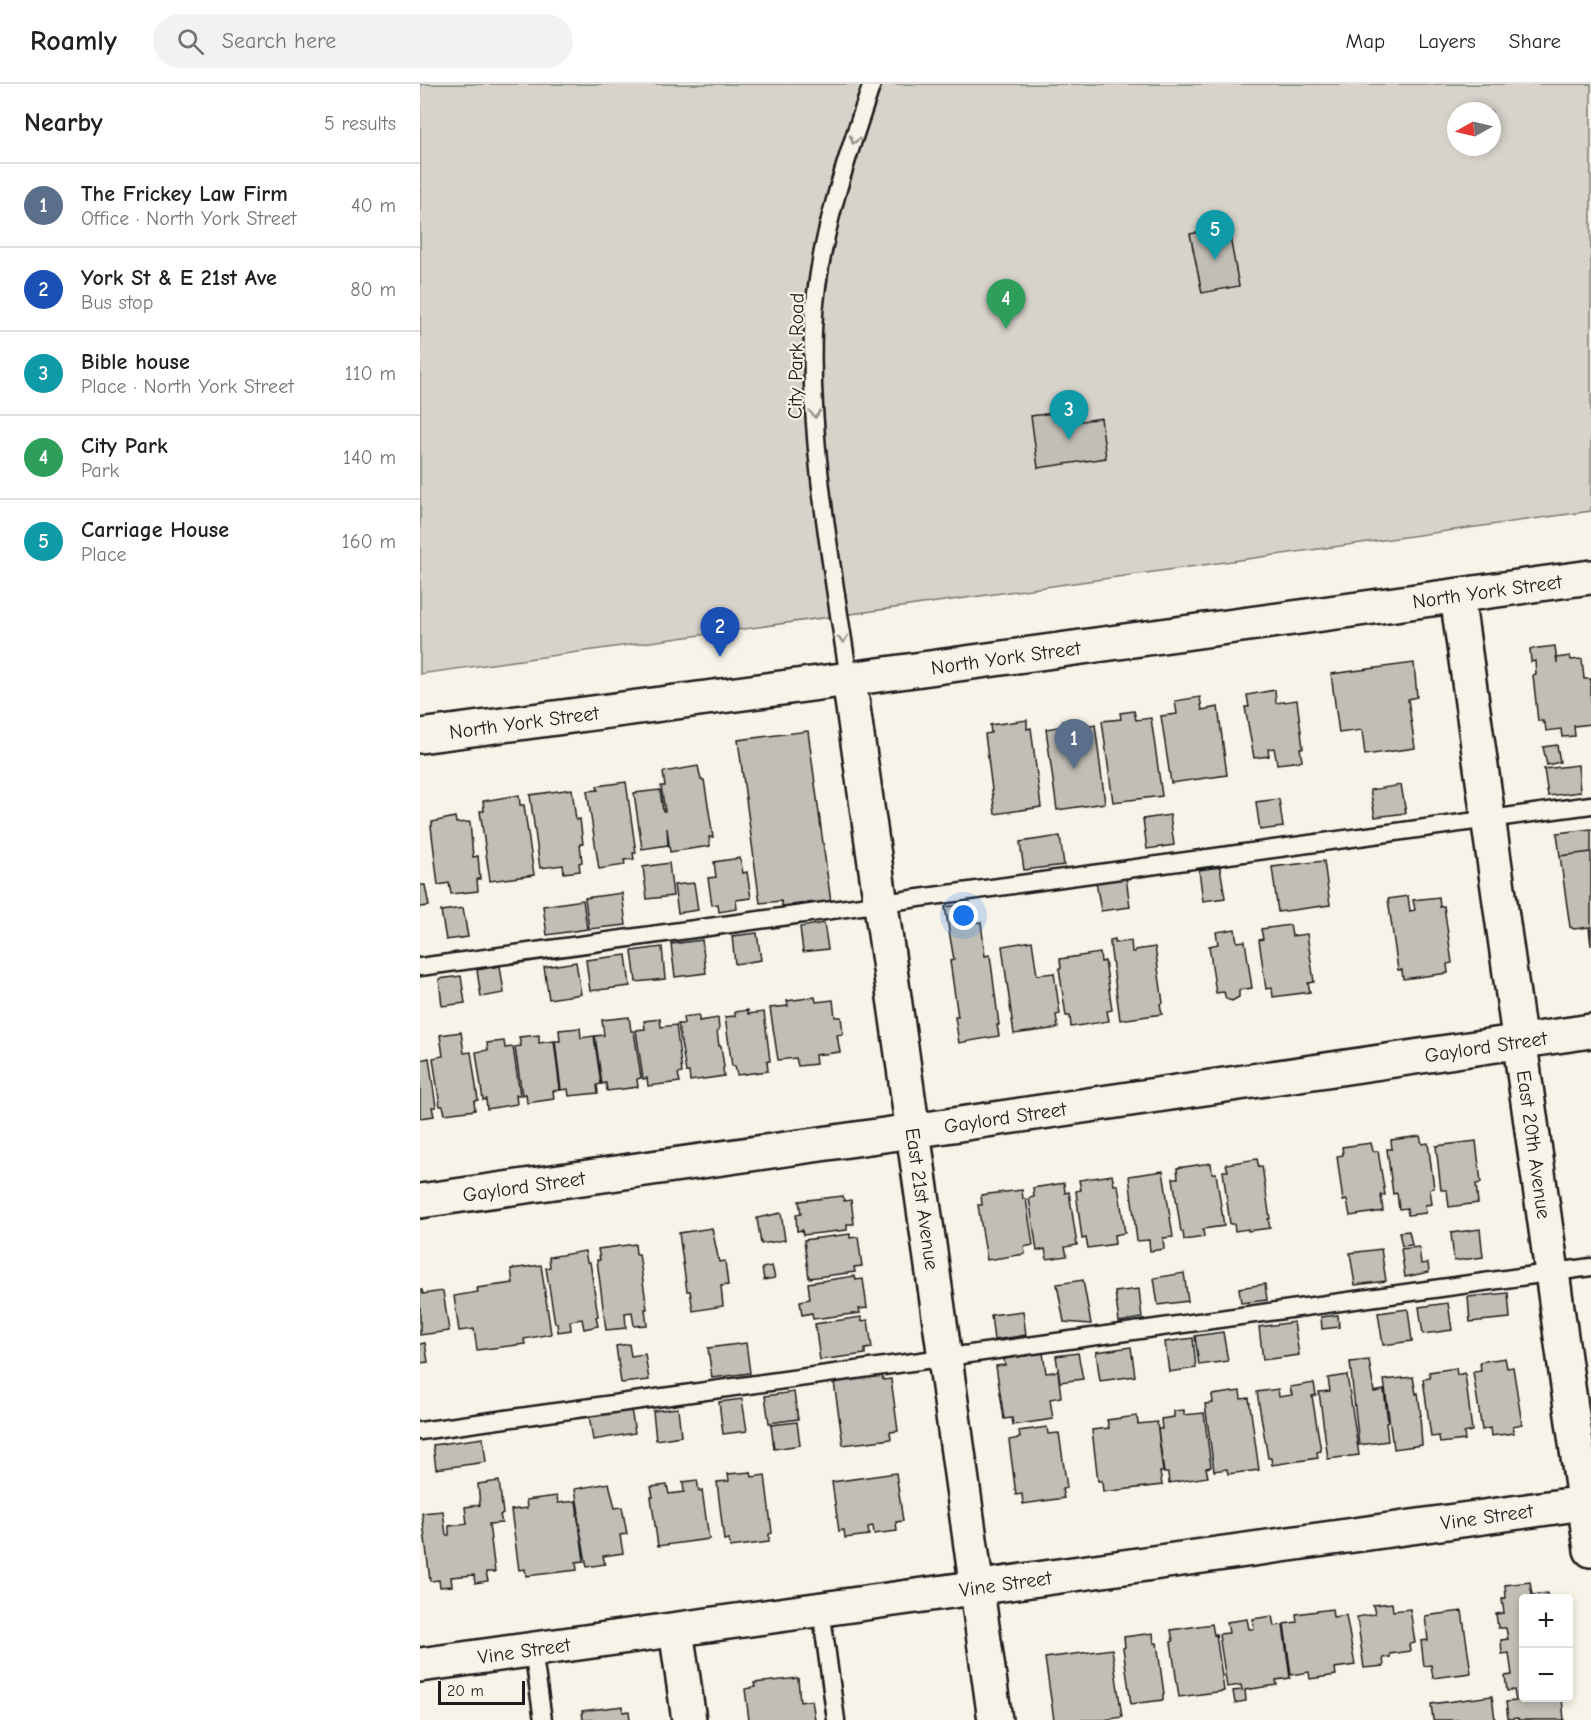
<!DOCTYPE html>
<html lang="en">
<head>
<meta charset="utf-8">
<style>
	:root { --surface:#fff; --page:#f2f2f2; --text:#202124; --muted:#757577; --line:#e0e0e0; --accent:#ea580c }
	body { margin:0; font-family:"Comic Neue",sans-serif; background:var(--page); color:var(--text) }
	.controls { position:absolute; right:18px; bottom:18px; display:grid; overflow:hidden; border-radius:6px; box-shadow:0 3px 9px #0003 }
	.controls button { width:54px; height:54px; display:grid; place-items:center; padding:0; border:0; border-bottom:2px solid var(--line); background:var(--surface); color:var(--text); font:30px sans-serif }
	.compass { position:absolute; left:1027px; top:18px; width:54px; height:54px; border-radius:50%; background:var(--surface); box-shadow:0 3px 9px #0003; rotate:262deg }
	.scale { position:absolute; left:18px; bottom:15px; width:87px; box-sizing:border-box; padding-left:6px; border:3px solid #1c1c1c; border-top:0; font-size:16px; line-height:21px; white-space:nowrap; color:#1c1c1c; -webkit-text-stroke:4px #f7f3e8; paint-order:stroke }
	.you { position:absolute; left:544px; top:832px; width:21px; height:21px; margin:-15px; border:4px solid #fff; border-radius:50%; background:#1a73e8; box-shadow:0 0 0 9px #1a73e833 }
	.badge { display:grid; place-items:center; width:39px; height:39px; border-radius:50%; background:var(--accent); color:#fff; font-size:20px; font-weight:700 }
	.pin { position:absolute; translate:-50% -50px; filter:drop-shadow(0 2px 3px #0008) }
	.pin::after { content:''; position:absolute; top:32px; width:21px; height:18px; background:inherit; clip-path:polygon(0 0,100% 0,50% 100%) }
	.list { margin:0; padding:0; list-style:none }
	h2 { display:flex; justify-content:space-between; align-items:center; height:78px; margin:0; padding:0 24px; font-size:26px }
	h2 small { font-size:20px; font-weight:400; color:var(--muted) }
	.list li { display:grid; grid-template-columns:39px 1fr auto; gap:18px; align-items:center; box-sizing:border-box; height:84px; padding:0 24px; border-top:2px solid var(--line) }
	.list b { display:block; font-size:22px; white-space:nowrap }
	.list p { margin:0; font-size:20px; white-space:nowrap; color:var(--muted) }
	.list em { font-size:20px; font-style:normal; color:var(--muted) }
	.icon { flex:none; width:33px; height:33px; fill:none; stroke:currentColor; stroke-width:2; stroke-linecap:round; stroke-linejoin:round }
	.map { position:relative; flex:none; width:1171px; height:1636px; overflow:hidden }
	header { display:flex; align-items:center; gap:36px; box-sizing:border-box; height:84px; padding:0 30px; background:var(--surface); border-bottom:2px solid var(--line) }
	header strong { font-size:28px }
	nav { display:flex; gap:33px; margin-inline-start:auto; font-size:21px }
	.search { width:420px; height:54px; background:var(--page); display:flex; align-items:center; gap:15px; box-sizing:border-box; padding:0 21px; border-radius:33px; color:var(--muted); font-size:22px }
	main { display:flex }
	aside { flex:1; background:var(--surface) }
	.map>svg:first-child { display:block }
	.green { fill:#d7d3cb; stroke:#7a7874; stroke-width:1.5; fill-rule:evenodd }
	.building { fill:#c0beb5; stroke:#1c1c1c; stroke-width:1.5 }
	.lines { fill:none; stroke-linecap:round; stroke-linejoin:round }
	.lane-casing { stroke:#1c1c1c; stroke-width:21 }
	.street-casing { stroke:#1c1c1c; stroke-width:38 }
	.secondary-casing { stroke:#1c1c1c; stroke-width:38 }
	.lane { stroke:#f7f3e8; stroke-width:16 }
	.street { stroke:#f7f3e8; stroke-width:33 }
	.secondary { stroke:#f7f3e8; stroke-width:33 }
	.oneway { stroke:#94928c }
	.labels { text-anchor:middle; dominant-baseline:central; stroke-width:4.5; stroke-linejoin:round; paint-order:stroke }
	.street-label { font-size:20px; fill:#1c1c1c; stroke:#f7f3e8 }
</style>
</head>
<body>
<header>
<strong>Roamly</strong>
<div class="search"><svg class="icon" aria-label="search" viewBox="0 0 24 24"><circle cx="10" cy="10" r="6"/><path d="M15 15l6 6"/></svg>Search here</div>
<nav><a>Map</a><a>Layers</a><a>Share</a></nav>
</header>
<main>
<aside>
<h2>Nearby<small>5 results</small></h2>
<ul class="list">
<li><span class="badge" style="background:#5c6f8a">1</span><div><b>The Frickey Law Firm</b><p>Office · North York Street</p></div><em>40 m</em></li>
<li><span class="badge" style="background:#1a4fb4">2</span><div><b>York St &amp; E 21st Ave</b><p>Bus stop</p></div><em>80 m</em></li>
<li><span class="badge" style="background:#0f9aa8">3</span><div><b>Bible house</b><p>Place · North York Street</p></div><em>110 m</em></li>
<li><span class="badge" style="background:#2e9e5b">4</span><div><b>City Park</b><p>Park</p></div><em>140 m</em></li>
<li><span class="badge" style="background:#0f9aa8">5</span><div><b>Carriage House</b><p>Place</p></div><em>160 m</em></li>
</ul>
</aside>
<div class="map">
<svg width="1171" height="1636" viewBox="0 0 1171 1636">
	<rect width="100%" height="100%" fill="#f7f3e8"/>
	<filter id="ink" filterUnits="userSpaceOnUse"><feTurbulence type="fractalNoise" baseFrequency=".0167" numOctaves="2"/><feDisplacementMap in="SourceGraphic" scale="12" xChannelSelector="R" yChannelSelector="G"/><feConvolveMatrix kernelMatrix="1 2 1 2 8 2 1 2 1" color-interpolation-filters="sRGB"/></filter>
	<g filter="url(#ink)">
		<path class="green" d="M0,0H1171V427L0,590ZM1036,27H1072V63H1036Z"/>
		<path class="building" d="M808,142L819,202L782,209L770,150Z
			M648,327L650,339L681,334L686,374L618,384L611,332Z
			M1135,562L1137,579V574L1150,572L1151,576L1162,575L1164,595H1171V640L1154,642L1155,652L1142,653L1141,645L1126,647L1125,639H1123V637H1118L1113,591L1116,590L1115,577L1111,578L1110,565Z
			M994,579L997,613L988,615L995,664L945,671L942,646L919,649L911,590Z
			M855,606L856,619L877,616L883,664H880L882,677L857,680L854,664L848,665L849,672L834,674L825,623H829L827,611Z
			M780,613L782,626L798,623L807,691L751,699L741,632L757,630L755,617Z
			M714,627L716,636L731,634L742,712L693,718L682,637L701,635L700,629Z
			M658,635L660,644L675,641L685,719L637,726L626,645L644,642L643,637Z
			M607,636V645L611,644L621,723L575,730L565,650L571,649L570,641Z
			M388,647L411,819L394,822V818L362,822L361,817L340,819L318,656Z
			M1137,661L1140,678L1127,681L1123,663Z
			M1158,681L1160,708L1128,712L1124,685Z
			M278,682L281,696H284L293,753H289L290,762L250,768L247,744L248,761L222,765L214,709L240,706L243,727H245L241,702H245L243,688Z
			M206,698L216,769H213L214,775L204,776L205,781L179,785L167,707L178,706L177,702Z
			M981,701L986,729L955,733L950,706Z
			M152,705L156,736L160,735L163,760H160L162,778L159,779L160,787L144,789L143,781L120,784L110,711Z
			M99,711L100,721H104L114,791L70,797L60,727H64L63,717Z
			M859,715L863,743L840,746L836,718Z
			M750,731L754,761L727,765L723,735Z
			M35,733L36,739L50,738L53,773L58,772L60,795H57L58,807L31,810L29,799L18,801L11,742H12V738Z
			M1171,745V768L1140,772L1137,749Z
			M640,752L644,781L604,786L600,758Z
			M1171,768V862L1169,843L1154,845L1150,843L1140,772Z
			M320,774L323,789L327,788L331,814L316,816L317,825L299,828L298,820L292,821L288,794L296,793L294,778Z
			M904,777L910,821L858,828L852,783Z
			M249,779L253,812L227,815L223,783Z
			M800,783L805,814L783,817L779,786Z
			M706,793L710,823L681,827L676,798Z
			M274,799L278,826L258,829L254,801Z
			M0,801H5L9,822L0,823Z
			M202,809L206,841L169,845L165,814Z
			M988,812L990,827L995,826L993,816L1019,813L1020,823L1024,822L1032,879L1027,880L1028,889L983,895L982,886H978L968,815Z
			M163,816L167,845L127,851L123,822Z
			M549,820L552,839L561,838L565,872L570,871L579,941H577L579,952L539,959L535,933H538L530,877L534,876L525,823Z
			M43,824L48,853L26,856L21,827Z
			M404,839L408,865L383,868L380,843Z
			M870,841L872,852L887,850L894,898L888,899L890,908L853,913L852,904L846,905L839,856L843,855L841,845Z
			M815,845L817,858L825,857L832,904L819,906V913L812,917L806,915L804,908L796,909L789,862L798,860L796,848Z
			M337,849L341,876L315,880L312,852Z
			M695,855V859L711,857L712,868H715V866L735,863L743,919L740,920L742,930L700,936L690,860V856Z
			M282,856L286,889L255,893L251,860Z
			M612,857L617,891L634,889L640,930L636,931L638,944L594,950L582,862Z
			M242,863L245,895L216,898L212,867Z
			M680,869L681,878L685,877L692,926L687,927L689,937L651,943L650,932H646L639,884H641L640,875Z
			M206,871L210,902L170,907L166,876Z
			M156,878L161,910L129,915L124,883Z
			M80,882L84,909L61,913L57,886Z
			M41,892L45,919L22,922L19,895Z
			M395,913L396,918L413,916L415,933H421L423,950L417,951L420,968L395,971L396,980L378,982L376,974L358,976L350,924L368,922L367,917Z
			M328,926V930L344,928L350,977H347L348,987L317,991L315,982H312L305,933L315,932V928Z
			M279,931V937L298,934L299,946L297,947L299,962H301L304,983L303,984L304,992L270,997L269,988H266L258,940H264L263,933Z
			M209,933L211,947H214L221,994L217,995L218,1003L187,1007L186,999L182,1000L175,952L184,951L182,936Z
			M240,935L241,943L256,941L262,989L258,990L260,998L228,1002L227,994L223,995L216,946L225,945L224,937Z
			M160,944L161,954L174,952L181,1000L177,1001L178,1009L149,1012L148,1005L141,1006L135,957H140L139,946Z
			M41,948L44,969L51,968L58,1016L54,1017L55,1026L25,1030L23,1022H20L13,974L23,972L20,951Z
			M119,951V959L134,957L140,1006L133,1007L134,1015L107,1019L106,1010L102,1011L95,963L101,962L99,953Z
			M84,957L85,964L93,963L100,1011H96L97,1020L67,1025L66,1015L63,1016L56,968L68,966L67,959Z
			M9,974L16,1023H12L14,1032L0,1034V976Z
			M1000,1052L1002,1060L1008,1059L1014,1104L1010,1105L1012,1120L1005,1121L1006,1129L988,1131L987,1124L979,1125L977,1109L973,1110L967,1065H972L971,1056Z
			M1056,1057L1061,1099L1056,1100L1058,1119L1029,1123L1027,1106H1021L1016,1062Z
			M951,1059L953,1067H958L965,1111H961L963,1127L930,1132L927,1116L923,1117L917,1072L923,1071L922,1063Z
			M837,1075L839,1083L842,1082L850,1135H848L850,1144L828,1147V1145L815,1147L814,1140H810L803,1087H808L806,1080Z
			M791,1079L792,1089H796L804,1142L783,1145L784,1153L764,1156L763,1148H761L753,1094H758L757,1084Z
			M743,1087L753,1153L743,1154L744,1165L730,1167L729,1156L717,1157L709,1092Z
			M692,1091L694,1101H698L705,1149L694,1151L695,1160L668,1164L666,1154L662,1155L656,1107L661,1106L659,1096Z
			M644,1099L645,1109L649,1108L657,1161L645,1163L647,1172L627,1175L625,1165L617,1167L609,1114L614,1113L613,1104Z
			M602,1106L603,1115H606L613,1161L604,1163L605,1170L567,1176L558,1121H562L561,1111Z
			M423,1112L424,1117L431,1116L434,1140H427V1146L383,1151L382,1146L377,1147L376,1131L381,1130L379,1117Z
			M361,1129L365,1156L341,1160L337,1134Z
			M292,1144L299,1178L305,1177L308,1201L301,1202L303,1222L273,1227L270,1207H267L259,1149Z
			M1060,1145L1063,1173L1034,1177L1031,1149Z
			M989,1147L992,1161L982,1162L979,1148Z
			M430,1150V1154L438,1153L442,1182L434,1183L435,1188L389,1194L384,1156Z
			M215,1160L216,1170H219L227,1225H225L227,1241L214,1242L212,1228L205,1229L206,1244L186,1246L177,1176H180L178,1165Z
			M999,1163L1001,1180L1008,1179L1009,1188L985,1193L981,1165Z
			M961,1165L966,1197L935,1201L930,1169Z
			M165,1167L167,1178H170L178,1232L176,1233L178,1242L164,1245L162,1235L150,1237L151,1246L138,1248L137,1239H135L126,1184L130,1183L129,1173Z
			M121,1181L131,1250L104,1255L105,1260L57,1266L54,1245L39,1247L34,1212L58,1208L57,1204L93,1199L91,1185Z
			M352,1182L355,1194L344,1196L342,1184Z
			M764,1189L768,1217L738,1221L734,1194Z
			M435,1192L436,1196L443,1195L447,1224L439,1225L440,1229L393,1235L392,1229L382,1231L380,1217L390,1215L388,1199Z
			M663,1196L671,1240L644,1238L637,1200Z
			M845,1200L847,1216L821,1219L819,1204Z
			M719,1205L722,1234L699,1238L695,1208Z
			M0,1206H2L3,1210L23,1207L29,1247L0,1251Z
			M1088,1209L1090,1234L1050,1238L1048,1213Z
			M1028,1219L1032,1246L1003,1250L999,1223Z
			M988,1225L992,1257L963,1261L958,1229Z
			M603,1227L606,1251L574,1256L571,1231Z
			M918,1231L919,1243L902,1245L901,1233Z
			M441,1233V1237L448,1236L452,1264L445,1265V1270L400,1276L395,1240Z
			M874,1238L879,1271L843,1276L839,1243Z
			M803,1248L808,1277L779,1281L775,1252Z
			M773,1254L776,1284L749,1288L745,1258Z
			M5,1259L8,1278L0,1279V1260Z
			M326,1259L330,1289L292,1294L288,1264Z
			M209,1260L211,1272L225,1270L229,1296L201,1299L196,1262Z
			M711,1263L715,1292L680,1297L676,1268Z
			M623,1269L626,1289L638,1287L641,1313L630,1315L633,1335L593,1341L592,1334L584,1335L576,1282L585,1281L584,1275Z
			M658,1269L663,1295L640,1298L636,1272Z
			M1085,1274L1087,1284L1093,1283L1102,1340L1093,1342L1094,1349L1071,1352L1070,1344L1062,1346L1053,1288L1061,1287L1060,1278Z
			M949,1276L954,1308L964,1306L968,1338L966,1339L968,1357L939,1361L930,1278Z
			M1036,1284L1037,1291L1045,1289L1052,1347L1044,1349L1045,1356L1020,1359L1019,1352L1011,1353L1003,1295L1010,1294L1009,1288Z
			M462,1291L463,1296L471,1295L478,1347L470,1348L471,1355L423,1361L414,1298Z
			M927,1291L939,1371L908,1375L899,1308L910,1307L908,1294Z
			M993,1293L996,1310L998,1309L1001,1332H1000L1002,1361L974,1365L973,1356H972L964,1296Z
			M894,1299L896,1311L892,1312L901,1367L897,1368L898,1374L852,1381L851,1374H848L837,1308L858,1305L859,1313L872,1311L870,1303Z
			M820,1307L821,1315L829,1314L839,1386L808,1390L807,1385L794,1387L785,1320L793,1319L792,1311Z
			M374,1308L378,1335L349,1339L345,1312Z
			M322,1315L327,1347L303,1350L299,1318Z
			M258,1324L261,1352L236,1356L233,1327Z
			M211,1325L215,1349L173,1356L169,1331Z
			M764,1326V1331L784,1329L791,1383L786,1384L788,1393L749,1399L748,1389H744L738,1345H742L741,1335L754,1333V1327Z
			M717,1332L718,1340L737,1338L743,1388H740L742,1401L683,1408L682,1397H678L672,1346L689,1344L687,1336Z
			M377,1338L380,1361L354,1365L351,1341Z
			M627,1343L628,1350L639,1349L647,1404L642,1405L644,1414L603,1420L602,1410L596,1411L589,1356L600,1354L599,1347Z
			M63,1354L66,1378L16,1385L13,1361Z
			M331,1388L332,1393L345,1391L352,1449L349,1450V1458L310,1463L309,1455L304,1456L297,1398L309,1397L308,1390Z
			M476,1389L483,1437L476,1438L477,1447L454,1450L453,1442L448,1443L449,1451L425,1454L424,1446L419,1447L412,1398Z
			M277,1396L279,1407L282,1406L289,1455L238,1462L231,1413H233L231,1403L247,1401L249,1410L264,1408L263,1398Z
			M79,1397L83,1430L80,1431L82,1439L69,1440L75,1488H66L68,1497L55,1499L54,1491L31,1493L32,1502L20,1503L19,1496L10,1497L2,1429L23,1427L26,1451H29V1442L47,1440L45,1423L60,1421L58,1400Z
			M189,1399L195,1424L202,1423L207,1450L200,1451L203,1469L183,1472L185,1480L167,1483L157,1430L159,1429L155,1405Z
			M137,1412L138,1419L156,1417L164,1477L156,1478L157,1486L106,1492L105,1485L99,1486L91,1426L107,1424L106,1416Z
			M1110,1498L1112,1511L1127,1509L1128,1514H1104V1614H1142L1144,1636H1098V1634L1088,1635L1086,1618L1096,1617L1094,1606L1087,1607L1085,1592L1092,1591L1089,1569L1082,1570L1081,1556L1088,1555L1086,1544H1078L1076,1530L1084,1529L1082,1515L1086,1514L1085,1501Z
			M972,1519L973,1527L990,1525L995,1559L989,1560L990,1567L970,1570V1573L963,1574L964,1582L944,1584L937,1533L955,1530L953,1521Z
			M912,1525L913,1533L926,1531L935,1581L915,1584L916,1591L890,1595L889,1588L871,1591L864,1540L877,1538L876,1530Z
			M1042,1527L1051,1589L1013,1594L1011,1581L1004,1582L1001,1557L1008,1556L1005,1532Z
			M852,1532L854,1542L863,1541L870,1594L856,1596L857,1601L825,1606L826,1617L815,1619L813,1607L822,1606L821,1601L807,1603L799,1550L809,1549L807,1538L827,1535L829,1545H834L833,1535Z
			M792,1540L794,1551L796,1550L804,1607L759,1613L751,1558L753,1557L751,1546Z
			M733,1549L734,1559H737L744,1610H743V1616L711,1620L703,1564L705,1563L704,1553Z
			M692,1565L702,1633L684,1636H634L625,1574Z
			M378,1594L380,1618L392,1616L395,1636H329L325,1605L335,1603L334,1599Z
			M1072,1612L1075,1636H1013L1011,1620Z
			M203,1622V1628L209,1627L210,1636H163L162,1627Z"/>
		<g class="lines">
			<defs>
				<path id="lane" d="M429,595C412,481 389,362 393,247C396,164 425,78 452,0
					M0,883L1171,721
					M0,1347L1171,1183
					M401,1525L416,1636
					M113,1566L123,1636"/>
				<g id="street">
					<path id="s1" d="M1037,512L1171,1466"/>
					<path id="s2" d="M429,595L525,1274L575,1636"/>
					<path id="s3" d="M0,1117L492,1047L1171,947"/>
					<path d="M256,1546L269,1636"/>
					<path id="s4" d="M0,1581L1171,1418"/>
				</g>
				<g id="secondary">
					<path id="s5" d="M0,652L429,595L1171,493"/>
				</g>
			</defs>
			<use href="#lane" class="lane-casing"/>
			<use href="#street" class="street-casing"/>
			<use href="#secondary" class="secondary-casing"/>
			<use href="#lane" class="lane"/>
			<use href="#street" class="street"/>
			<use href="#secondary" class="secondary"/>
		</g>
		<defs><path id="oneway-chevron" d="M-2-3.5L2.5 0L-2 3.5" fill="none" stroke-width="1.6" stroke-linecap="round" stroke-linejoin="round" transform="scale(1.5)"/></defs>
		<g class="oneway">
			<use href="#oneway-chevron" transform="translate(434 56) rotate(108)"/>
			<use href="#oneway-chevron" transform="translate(395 330) rotate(87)"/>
			<use href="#oneway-chevron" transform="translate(423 555) rotate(82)"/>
		</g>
	</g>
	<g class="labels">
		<g class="street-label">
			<text transform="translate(376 272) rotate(-89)">City Park Road</text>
			<text stroke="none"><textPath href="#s5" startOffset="1077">North York Street</textPath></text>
			<text stroke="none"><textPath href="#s5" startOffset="591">North York Street</textPath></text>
			<text stroke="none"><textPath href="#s5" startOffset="105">North York Street</textPath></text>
			<text stroke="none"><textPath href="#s3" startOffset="1077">Gaylord Street</textPath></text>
			<text stroke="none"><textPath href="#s3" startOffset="591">Gaylord Street</textPath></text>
			<text stroke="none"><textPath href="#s1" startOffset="554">East 20th Avenue</textPath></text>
			<text stroke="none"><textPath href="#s3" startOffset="105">Gaylord Street</textPath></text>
			<text stroke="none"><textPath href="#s2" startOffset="525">East 21st Avenue</textPath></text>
			<text stroke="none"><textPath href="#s4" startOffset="1077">Vine Street</textPath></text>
			<text stroke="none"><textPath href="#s4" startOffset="591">Vine Street</textPath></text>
			<text stroke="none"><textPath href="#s4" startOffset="105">Vine Street</textPath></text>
		</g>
	</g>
</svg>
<div class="controls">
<button>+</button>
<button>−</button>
</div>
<svg class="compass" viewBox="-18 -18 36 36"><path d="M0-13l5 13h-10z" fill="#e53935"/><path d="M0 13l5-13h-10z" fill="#757577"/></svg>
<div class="scale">20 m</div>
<div class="you"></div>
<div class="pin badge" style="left:654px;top:685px;background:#5c6f8a">1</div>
<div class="pin badge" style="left:300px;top:573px;background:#1a4fb4">2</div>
<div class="pin badge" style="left:649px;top:356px;background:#0f9aa8">3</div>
<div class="pin badge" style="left:586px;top:245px;background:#2e9e5b">4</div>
<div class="pin badge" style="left:795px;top:176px;background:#0f9aa8">5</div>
</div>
</main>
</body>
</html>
